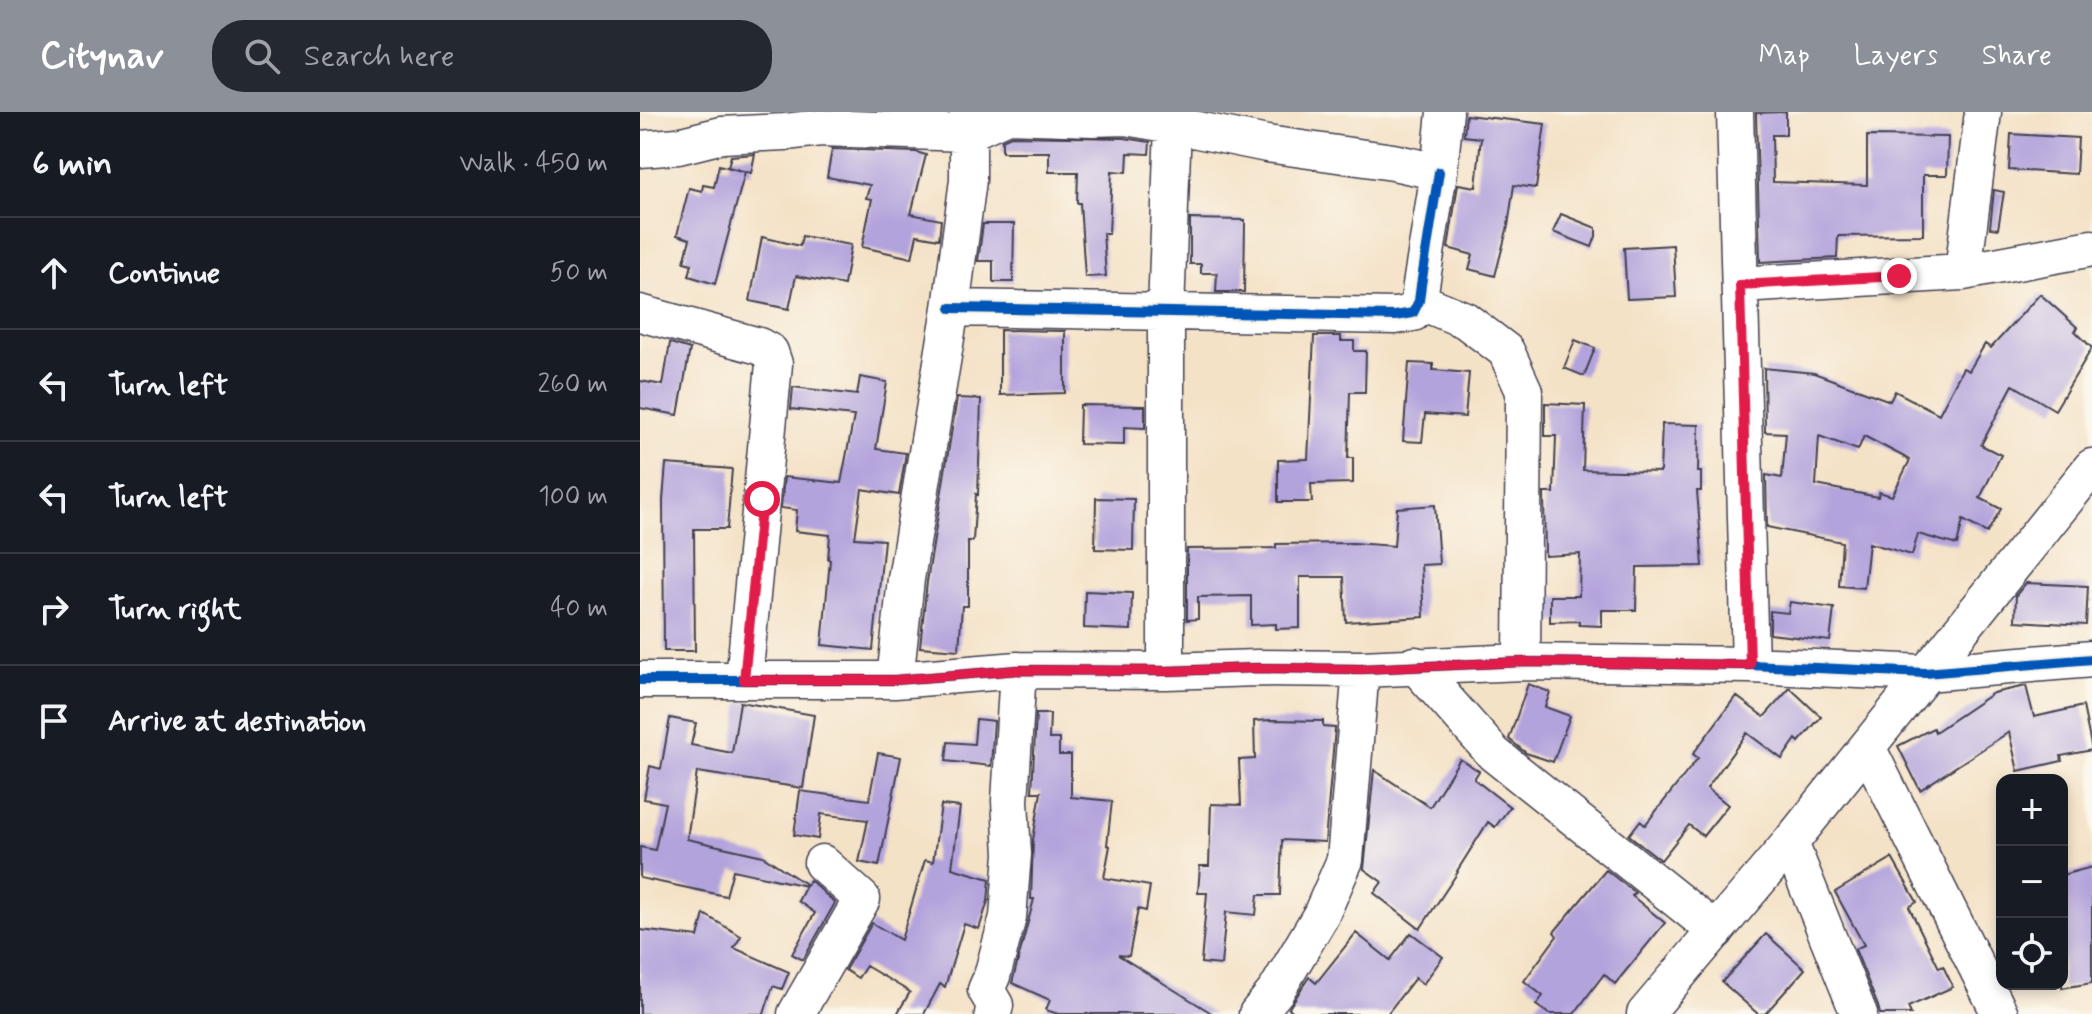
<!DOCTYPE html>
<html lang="en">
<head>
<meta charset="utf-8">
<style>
	:root { --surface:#171b24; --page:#242831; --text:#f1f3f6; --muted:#9ea1a6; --line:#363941; --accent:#8c9099 }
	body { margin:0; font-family:Mynerve,sans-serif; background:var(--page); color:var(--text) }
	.controls { position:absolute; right:24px; bottom:24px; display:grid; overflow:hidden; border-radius:16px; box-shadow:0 4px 12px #0003 }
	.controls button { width:72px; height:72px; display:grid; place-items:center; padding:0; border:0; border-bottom:2px solid var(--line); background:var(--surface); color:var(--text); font:40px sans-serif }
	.stop { position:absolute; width:24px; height:24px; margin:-18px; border:6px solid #e11d48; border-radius:50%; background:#fff }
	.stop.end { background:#e11d48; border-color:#fff; box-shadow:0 2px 8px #0008 }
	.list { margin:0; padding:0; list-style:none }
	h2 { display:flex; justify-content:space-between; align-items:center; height:104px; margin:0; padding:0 32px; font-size:34px }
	h2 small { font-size:26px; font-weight:400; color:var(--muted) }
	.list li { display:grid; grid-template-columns:52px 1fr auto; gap:24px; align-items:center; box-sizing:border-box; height:112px; padding:0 32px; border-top:2px solid var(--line) }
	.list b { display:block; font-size:30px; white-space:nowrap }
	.list em { font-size:26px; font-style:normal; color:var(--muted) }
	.icon { flex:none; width:44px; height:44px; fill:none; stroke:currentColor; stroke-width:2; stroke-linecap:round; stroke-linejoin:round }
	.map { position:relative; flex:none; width:1452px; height:902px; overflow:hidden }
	header { display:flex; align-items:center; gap:48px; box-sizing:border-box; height:112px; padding:0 40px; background:var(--accent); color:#fff }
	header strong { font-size:38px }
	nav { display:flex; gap:44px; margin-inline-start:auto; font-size:28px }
	.search { width:560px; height:72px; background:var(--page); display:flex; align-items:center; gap:20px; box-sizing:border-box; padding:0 28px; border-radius:32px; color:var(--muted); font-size:30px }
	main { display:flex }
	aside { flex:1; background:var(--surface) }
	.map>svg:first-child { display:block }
	.building { fill:#b3a3dc; fill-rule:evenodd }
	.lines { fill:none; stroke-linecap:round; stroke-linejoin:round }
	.minor-casing { stroke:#423f50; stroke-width:39 }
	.minor { stroke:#fff; stroke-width:36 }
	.cycleway-casing { stroke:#fbf7ec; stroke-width:15 }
	.cycleway { stroke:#0057b8; stroke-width:10 }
	.route { stroke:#e11d48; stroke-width:10 }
</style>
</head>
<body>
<header>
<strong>Citynav</strong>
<div class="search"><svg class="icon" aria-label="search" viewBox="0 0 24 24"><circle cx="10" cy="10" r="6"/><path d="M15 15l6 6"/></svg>Search here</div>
<nav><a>Map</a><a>Layers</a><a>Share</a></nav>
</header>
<main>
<aside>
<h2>6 min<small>Walk · 450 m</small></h2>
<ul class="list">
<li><svg class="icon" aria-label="ahead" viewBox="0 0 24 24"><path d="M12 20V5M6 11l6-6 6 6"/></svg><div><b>Continue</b></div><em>50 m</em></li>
<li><svg class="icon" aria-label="left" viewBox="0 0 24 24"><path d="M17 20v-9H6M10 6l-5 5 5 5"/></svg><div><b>Turn left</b></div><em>260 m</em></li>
<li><svg class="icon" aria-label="left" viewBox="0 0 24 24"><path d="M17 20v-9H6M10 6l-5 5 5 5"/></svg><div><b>Turn left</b></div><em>100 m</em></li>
<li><svg class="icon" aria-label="right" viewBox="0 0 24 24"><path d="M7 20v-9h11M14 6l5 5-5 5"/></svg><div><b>Turn right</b></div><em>40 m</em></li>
<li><svg class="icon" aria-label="arrive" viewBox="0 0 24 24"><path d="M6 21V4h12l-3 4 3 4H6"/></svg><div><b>Arrive at destination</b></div></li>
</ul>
</aside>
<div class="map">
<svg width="1452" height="902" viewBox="0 0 1452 902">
	<rect width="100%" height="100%" fill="#fbf7ec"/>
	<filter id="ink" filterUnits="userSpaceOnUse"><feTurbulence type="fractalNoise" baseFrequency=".0125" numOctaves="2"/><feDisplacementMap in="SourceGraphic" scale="16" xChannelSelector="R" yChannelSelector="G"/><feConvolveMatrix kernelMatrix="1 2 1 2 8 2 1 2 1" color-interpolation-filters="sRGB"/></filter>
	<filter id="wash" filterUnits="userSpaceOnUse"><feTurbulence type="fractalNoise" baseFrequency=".006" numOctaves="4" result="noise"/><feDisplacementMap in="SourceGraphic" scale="32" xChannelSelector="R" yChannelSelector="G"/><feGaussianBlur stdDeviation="1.8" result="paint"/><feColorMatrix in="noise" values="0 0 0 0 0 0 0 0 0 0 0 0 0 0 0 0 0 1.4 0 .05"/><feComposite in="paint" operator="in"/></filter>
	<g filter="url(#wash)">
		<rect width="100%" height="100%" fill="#f4e2c7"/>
		<g id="blocks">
			<path class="building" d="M1146,0V23H1132L1133,70L1227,73V24L1308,25L1307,63H1283V123L1198,124L1197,146L1120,150L1116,1Z
				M826,3L905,12L896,76L874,73L868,114L855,164L829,157L833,143L808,136L818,72L836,75L841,26L824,24Z
				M1371,22L1438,26L1436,62L1369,58Z
				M371,24L484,26L510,30L509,42L488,41L487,60L472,59L469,121H463L466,164L445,165L440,91H437L438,60H409V40H362V28Z
				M192,37L276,40L286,43L271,102L301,108L299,127L277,123L272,146L222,135L232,87L226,86L230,73L187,65Z
				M115,42L111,61L88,55L91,44Z
				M79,53L105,60L75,172L49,164L52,152L44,150L50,127L37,123L49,76L62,79L63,73L74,75Z
				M1354,78L1364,80L1358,117L1350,116Z
				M921,102L956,116V124L952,135L913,120Z
				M550,107L605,108L604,180H576L577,161H561V152H550Z
				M343,112H374L373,170H353V149H338Z
				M162,124L211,133L204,173L156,164L149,197L110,189L122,125L160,134Z
				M1033,133L1036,185L987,187L984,136Z
				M1400,182L1438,216L1435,219L1452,236L1415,298L1373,273L1341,333L1361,343L1340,386L1361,397L1347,421L1323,408L1317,433L1278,422L1272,443L1229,431L1224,476L1199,474L1202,430L1127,415L1126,363L1142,366L1146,321L1125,320L1124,256L1174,261L1250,289L1255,279L1299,302L1323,256L1329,259L1345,232L1351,236ZM1179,324L1218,338L1224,324L1270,348L1252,384L1239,380L1238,385L1176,373Z
				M360,218L425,219V281L360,283Z
				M674,224H701V229H714V239H726L725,280H710L708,346H713V371L671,372L672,390H638V348L668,347Z
				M935,228L955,236L944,264L924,256Z
				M30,231L50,237L38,303L0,296V269L23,273Z
				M769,251L793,252V258L829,261L825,305L785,302L782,330L763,329Z
				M220,265L247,270L236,337L266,341L259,383L222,377L215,426L244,428L233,538L182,533L190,448L188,447L190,423L155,419L157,398L141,396L144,365L201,371L214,304L151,297L153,275L217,283Z
				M317,286L341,287L338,383L336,382L333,429H328V494H322L319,538L280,535L287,470Z
				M905,291L945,293L943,358L1020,360L1022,312L1059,313L1058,360H1061V379H1057L1063,454L997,455L996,498H962V514L939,513V509L910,510V484H939L940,442L905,444L904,381H914L916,324H905Z
				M440,293L505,294V316L484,315V333L439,332Z
				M26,352L92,357L87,417H54L55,539H24L23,388Z
				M456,386L494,387L493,438L455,437Z
				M795,393L799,452L781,453L784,505L706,510L704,465H660V516L636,517V512L611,513V484L558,485V507L547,508V437L636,436V432L713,431L754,434L757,396Z
				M1386,471L1448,474L1446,513L1375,509L1376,483Z
				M445,479L492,481L491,518L444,516Z
				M1150,490L1194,496L1190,529L1130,522V499L1148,501Z
				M888,572L910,580L905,595L930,604L913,650L886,641L869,627Z
				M1386,574L1394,605L1443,594L1452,638L1421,644L1422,649L1378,659L1369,620L1280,678L1258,634L1293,616L1295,620L1353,581Z
				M1150,576L1181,605L1159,630L1156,627L1142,647L1107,621L1067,676L1088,693L1063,724L1049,713L1021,748L989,723L1000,709L1005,713L1058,646L1053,642L1096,584L1124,605Z
				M100,590L174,603L163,676L57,660L47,727L123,744L167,773L170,768L195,791L163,848L152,842L175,801L158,789L166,774L93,758L86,784L0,766V735L15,738L25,691L4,687L10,654L21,657L30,606L56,611L51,633L92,641Z
				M396,602H410L409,627H419V643H431V685L472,689L467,733L470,734L464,766L510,774L506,799L498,797L489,844L478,843L573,902H418L406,898L410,888L372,871L394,787H391L393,728L401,680H392Z
				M336,607L354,609L351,654L306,649L308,630L334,632Z
				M632,608L683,609V615L695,616L685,730L642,728L640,783H618L616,803L586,800L581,853L561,851L567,781H558L560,754H569L571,692L601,693L599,648L615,647L614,609Z
				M238,641L261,645L239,754L219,750L228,708L181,702L178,727L154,723L160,679L229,688Z
				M820,647L839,659L834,667L870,695L855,715L848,710L817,759L818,760L780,817L734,781L742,770L724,757L734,658L790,695Z
				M301,693L320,695L312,756L350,767L348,789L339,817L324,812L305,875L300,872L284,902H257L270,880L226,854L218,866L205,858L232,811L261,828L285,748L293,750Z
				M1252,746L1277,790L1269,795L1299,856L1303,854L1313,875L1268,895L1271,902H1240L1238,894L1215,837L1224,833L1195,780Z
				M1452,755V871L1422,876V763Z
				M966,758L995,781L992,784L1025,811L975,872L964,862L934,902H909L896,893L903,884L884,869L917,824L914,820Z
				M64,802L101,824L94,836L149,860L142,877L133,874L124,902H0V818L58,825Z
				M716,821L750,848L771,821L803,845L783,872L775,866L747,902H655L649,896L669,865L676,871Z
				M1126,822L1165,857L1125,902H1118L1082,870Z"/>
		</g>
	</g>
	<g filter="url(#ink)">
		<use href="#blocks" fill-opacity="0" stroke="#423f50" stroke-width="2"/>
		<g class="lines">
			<defs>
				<path id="minor" d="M486,0L485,5L533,13L526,199V559
					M1095,0L1110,553
					M533,13L627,32L753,50L799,60L805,0
					M0,37L38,34L82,23L145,20L181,16L327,21L367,3L453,6L485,5
					M1323,160L1452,136
					M1100,173L1323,160L1343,0
					M779,189L825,208L866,239L884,279L882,550
					M311,196L755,204L773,201L779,189L781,173L799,60
					M0,201L119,234L130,240L134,252L104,568
					M775,553L854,642L1076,819
					M0,568H255L378,558L526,559L617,556L721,557L882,550L1110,553L1285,561L1452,547
					M255,568L266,467L311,196L328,68V0
					M1227,635L1360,902
					M1150,731L1219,902
					M156,902L222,787L182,751
					M353,902L355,893L346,878L352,864L368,805L373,742L370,689L378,558
					M617,902L636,879L681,803L705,748L721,557
					M1005,902L1150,731L1452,355"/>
			</defs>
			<use href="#minor" class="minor-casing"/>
			<use href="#minor" class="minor"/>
			<defs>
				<path id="cycleway" d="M311,196L755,204L773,201L779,189L781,173L799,60
					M0,568H255L378,558L526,559L617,556L721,557L882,550L1110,553L1285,561L1452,547"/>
			</defs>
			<use href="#cycleway" class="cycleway-casing"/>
			<use href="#cycleway" class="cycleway"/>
		</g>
	</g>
	<g class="lines" filter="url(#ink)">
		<path class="route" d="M122,387L104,568H255L378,558L526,559L617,556L721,557L882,550L1110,553L1100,173L1259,164"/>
	</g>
</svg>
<div class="controls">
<button>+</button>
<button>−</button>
<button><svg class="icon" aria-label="locate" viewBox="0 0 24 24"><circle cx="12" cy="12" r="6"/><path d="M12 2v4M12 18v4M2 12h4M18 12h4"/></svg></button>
</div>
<div class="stop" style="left:122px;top:387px"></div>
<div class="stop end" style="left:1259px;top:164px"></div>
</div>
</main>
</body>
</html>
